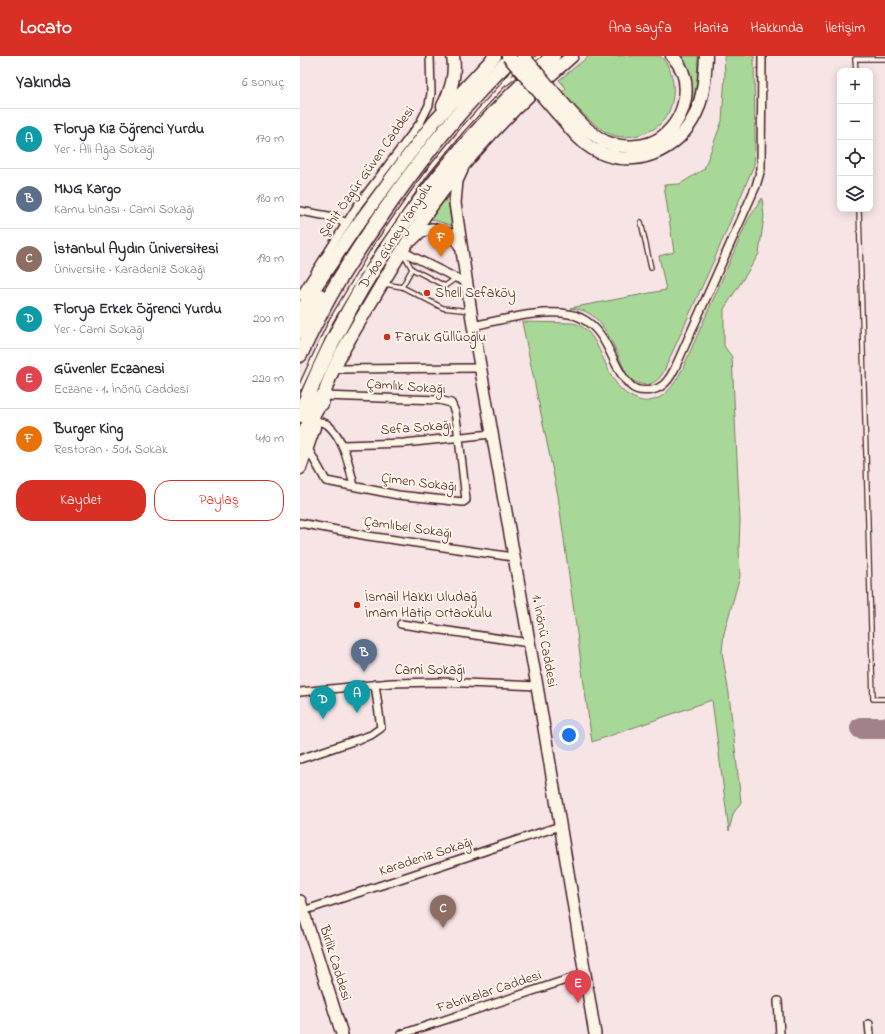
<!DOCTYPE html>
<html lang="tr">
<head>
<meta charset="utf-8">
<style>
	:root { --surface:#fff; --page:#f2f2f3; --text:#2b2b33; --muted:#7c7c81; --line:#e1e1e2; --accent:#d93025 }
	body { margin:0; font-family:"Indie Flower",sans-serif; background:var(--page); color:var(--text) }
	.controls { position:absolute; right:12px; top:12px; display:grid; overflow:hidden; border-radius:8px; box-shadow:0 2px 10px #0003 }
	.controls button { width:36px; height:36px; display:grid; place-items:center; padding:0; border:0; border-bottom:1px solid var(--line); background:var(--surface); color:var(--text); font:20px sans-serif }
	.you { position:absolute; left:269px; top:679px; width:14px; height:14px; margin:-10px; border:3px solid #fff; border-radius:50%; background:#1a73e8; box-shadow:0 0 0 6px #1a73e833 }
	.badge { display:grid; place-items:center; width:26px; height:26px; border-radius:50%; background:var(--accent); color:#fff; font-size:13px; font-weight:700 }
	.pin { position:absolute; translate:-50% -33px; filter:drop-shadow(0 1px 2px #0008) }
	.pin::after { content:''; position:absolute; top:21px; width:14px; height:12px; background:inherit; clip-path:polygon(0 0,100% 0,50% 100%) }
	.list { margin:0; padding:0; list-style:none }
	h2 { display:flex; justify-content:space-between; align-items:center; height:52px; margin:0; padding:0 16px; font-size:17px }
	h2 small { font-size:13px; font-weight:400; color:var(--muted) }
	.list li { display:grid; grid-template-columns:26px 1fr auto; gap:12px; align-items:center; box-sizing:border-box; height:60px; padding:0 16px; border-top:1px solid var(--line) }
	.list b { display:block; font-size:15px; white-space:nowrap }
	.list p { margin:0; font-size:13px; white-space:nowrap; color:var(--muted) }
	.list em { font-size:13px; font-style:normal; color:var(--muted) }
	.actions { display:flex; gap:8px; padding:12px 16px }
	.actions a { flex:1; padding:9px 0; border:1px solid var(--accent); border-radius:16px; text-align:center; font-size:14px; color:var(--accent) }
	.actions .main { background:var(--accent); color:#fff }
	.icon { flex:none; width:22px; height:22px; fill:none; stroke:currentColor; stroke-width:2; stroke-linecap:round; stroke-linejoin:round }
	.map { position:relative; flex:none; width:585px; height:978px; overflow:hidden }
	header { display:flex; align-items:center; gap:24px; box-sizing:border-box; height:56px; padding:0 20px; background:var(--accent); color:#fff }
	header strong { font-size:19px }
	nav { display:flex; gap:22px; margin-inline-start:auto; font-size:14px }
	main { display:flex }
	aside { flex:1; background:var(--surface) }
	.map>svg:first-child { display:block }
	.green { fill:#a8d898; stroke:#797c62 }
	.lines { fill:none; stroke-linecap:round; stroke-linejoin:round }
	.taxiway { stroke:#a08288; stroke-width:22 }
	.lane-casing { stroke:#4a1f2b; stroke-width:6 }
	.street-casing { stroke:#4a1f2b; stroke-width:10 }
	.secondary-casing { stroke:#4a1f2b; stroke-width:14 }
	.primary-casing { stroke:#4a1f2b; stroke-width:15 }
	.highway-casing { stroke:#4a1f2b; stroke-width:17 }
	.lane { stroke:#fcf5e5; stroke-width:3.5 }
	.street { stroke:#fcf5e5; stroke-width:7 }
	.secondary { stroke:#fcf5e5; stroke-width:11 }
	.primary { stroke:#fcf5e5; stroke-width:12 }
	.highway { stroke:#fcf5e5; stroke-width:14 }
	.primary-bridge-casing { stroke:#4a1f2b; stroke-width:15; stroke-linecap:butt }
	.primary-bridge { stroke:#fcf5e5; stroke-width:12 }
	.poi-dot { fill:#c8321e; stroke:#fcf5e5; stroke-width:1.5 }
	.labels { text-anchor:middle; dominant-baseline:central; stroke-width:4; stroke-linejoin:round; paint-order:stroke }
	.street-label { font-size:14px; fill:#4a1f2b; stroke:#fcf5e5 }
	.poi-label { font-size:14px; fill:#4a1f2b; stroke:#fcf5e5; text-anchor:start }
</style>
</head>
<body>
<header>
<strong>Locato</strong>
<nav><a>Ana sayfa</a><a>Harita</a><a>Hakkında</a><a>İletişim</a></nav>
</header>
<main>
<aside>
<h2>Yakında<small>6 sonuç</small></h2>
<ul class="list">
<li><span class="badge" style="background:#0f9aa8">A</span><div><b>Florya Kız Öğrenci Yurdu</b><p>Yer · Ali Ağa Sokağı</p></div><em>170 m</em></li>
<li><span class="badge" style="background:#5c6f8a">B</span><div><b>MNG Kargo</b><p>Kamu binası · Cami Sokağı</p></div><em>180 m</em></li>
<li><span class="badge" style="background:#8d6e63">C</span><div><b>İstanbul Aydın Üniversitesi</b><p>Üniversite · Karadeniz Sokağı</p></div><em>190 m</em></li>
<li><span class="badge" style="background:#0f9aa8">D</span><div><b>Florya Erkek Öğrenci Yurdu</b><p>Yer · Cami Sokağı</p></div><em>200 m</em></li>
<li><span class="badge" style="background:#e0444e">E</span><div><b>Güvenler Eczanesi</b><p>Eczane · 1. İnönü Caddesi</p></div><em>220 m</em></li>
<li><span class="badge" style="background:#e8710a">F</span><div><b>Burger King</b><p>Restoran · 501. Sokak</p></div><em>410 m</em></li>
</ul>
<div class="actions"><a class="main">Kaydet</a><a>Paylaş</a></div>
</aside>
<div class="map">
<svg width="585" height="978" viewBox="0 0 585 978">
	<rect width="100%" height="100%" fill="#f7e5e6"/>
	<filter id="ink" filterUnits="userSpaceOnUse"><feTurbulence type="fractalNoise" baseFrequency=".025" numOctaves="2"/><feDisplacementMap in="SourceGraphic" scale="8" xChannelSelector="R" yChannelSelector="G"/><feConvolveMatrix kernelMatrix="1 2 1 2 8 2 1 2 1" color-interpolation-filters="sRGB"/></filter>
	<g filter="url(#ink)">
		<path class="green" d="M289,0H360C378,15 378,53 359,69C349,78 329,83 316,80C296,75 276,50 262,36L266,32L259,24Z
			M380,0H398L397,26L393,49L390,48C392,31 391,15 380,0Z
			M424,0H454L455,88L454,109L414,204L363,317C354,332 341,331 328,322C320,304 307,268 290,258C284,254 277,253 270,252L366,234L359,200L374,196L364,129L380,128L404,113L422,65L425,18Z
			M147,138L152,170L131,163Z
			M462,142L464,160L459,198L424,253V290L432,301L440,465L439,490L440,520L424,577L422,596L429,638L441,746L433,758L429,775L412,644L292,686L258,440L222,266L272,267C303,271 302,328 332,341C337,344 343,346 349,345C367,342 375,327 383,312L448,164Z"/>
		<g class="lines">
			<path class="taxiway" d="M561,672H585"/>
			<defs>
				<path id="lane" d="M231,7L239,0
					M556,15L555,3H585
					M206,27L220,16
					M559,153L573,643H585
					M341,166L351,212
					M112,213L145,230L156,222
					M85,228L102,231L112,213L103,197
					M102,231L143,252L170,255
					M0,332L31,265L75,191L126,118L162,74L202,30L215,12"/>
				<path id="street" d="M0,155L34,161L46,167
					M102,195L156,222L166,226
					M0,240L58,149L120,67L129,49L131,37L130,0
					M173,270C200,264 256,249 281,262C310,276 311,312 331,330C336,335 345,335 352,334C364,332 370,322 375,312L456,130L461,113L462,0
					M35,313L180,312
					M17,365C20,366 26,367 28,369C45,384 49,410 54,430
					M43,389L104,387L191,378
					M7,391L26,425L98,439L163,446L166,444L159,382L155,356L151,347L139,344L23,340
					M0,467L68,480L213,501
					M101,568L229,587
					M0,636L91,627L140,626L237,630
					M0,703L71,679L81,672L75,628
					M0,856L260,770
					M478,945L480,978
					M569,968L570,978
					M102,978L284,918"/>
				<path id="secondary" d="M162,114L157,125L155,147L173,270L237,630L295,978
					M112,184L121,175L132,173L154,180L157,182L160,190
					M0,845L42,978"/>
				<path id="primary" d="M143,50C151,34 156,19 153,0
					M267,52C278,65 291,79 306,86C323,93 347,92 362,81C387,63 395,22 372,0
					M258,58C269,70 279,85 293,93C332,115 378,96 396,57C404,39 405,19 406,0
					M0,257L14,233L55,172L104,105L134,66L195,0
					M22,348C27,318 51,280 67,253C88,217 109,181 133,148C173,93 221,44 272,0
					M0,412L14,371"/>
				<path id="highway" d="M0,275L20,240
					M0,299C14,269 29,239 47,211C61,189 76,167 91,146C128,93 167,44 214,0
					M0,359C53,222 144,98 253,0
					M0,389L14,356L23,340"/>
			</defs>
			<use href="#lane" class="lane-casing"/>
			<use href="#street" class="street-casing"/>
			<use href="#secondary" class="secondary-casing"/>
			<use href="#primary" class="primary-casing"/>
			<use href="#highway" class="highway-casing"/>
			<use href="#lane" class="lane"/>
			<use href="#street" class="street"/>
			<use href="#secondary" class="secondary"/>
			<use href="#primary" class="primary"/>
			<use href="#highway" class="highway"/>
			<defs>
				<path id="primary-bridge" d="M208,0L258,58
					M223,0L267,52"/>
			</defs>
			<use href="#primary-bridge" class="primary-bridge-casing"/>
			<use href="#primary-bridge" class="primary-bridge"/>
		</g>
	</g>
	<g class="poi-dot">
		<circle cx="127" cy="237" r="4"/>
		<circle cx="87" cy="281" r="4"/>
		<circle cx="57" cy="549" r="4"/>
	</g>
	<g class="labels">
		<g class="street-label">
			<text transform="translate(67 116) rotate(-55)">Şehit Özgür Güven Caddesi</text>
			<text transform="translate(96 180) rotate(-57)">D-100 Güney Yanyolu</text>
			<text transform="translate(106 331) rotate(4)">Çamlık Sokağı</text>
			<text transform="translate(116 372) rotate(-4)">Sefa Sokağı</text>
			<text transform="translate(119 427) rotate(7)">Çimen Sokağı</text>
			<text transform="translate(108 472) rotate(8)">Çamlıbel Sokağı</text>
			<text transform="translate(244 585) rotate(80)">1. İnönü Caddesi</text>
			<text x="130" y="614">Cami Sokağı</text>
			<text transform="translate(126 801) rotate(-18)">Karadeniz Sokağı</text>
			<text transform="translate(35 907) rotate(73)">Birlik Caddesi</text>
			<text transform="translate(189 936) rotate(-18)">Fabrikalar Caddesi</text>
		</g>
		<g class="poi-label">
			<text x="135" y="237">Shell Sefaköy</text>
			<text x="95" y="281">Faruk Güllüoğlu</text>
			<text x="65" y="541">İsmail Hakkı Uludağ<tspan x="65" dy="16">İmam Hatip Ortaokulu</tspan></text>
		</g>
	</g>
</svg>
<div class="controls">
<button>+</button>
<button>−</button>
<button><svg class="icon" aria-label="locate" viewBox="0 0 24 24"><circle cx="12" cy="12" r="6"/><path d="M12 2v4M12 18v4M2 12h4M18 12h4"/></svg></button>
<button><svg class="icon" aria-label="layers" viewBox="0 0 24 24"><path d="M12 4l9 5-9 5-9-5zM3 14l9 5 9-5"/></svg></button>
</div>
<div class="you"></div>
<div class="pin badge" style="left:57px;top:657px;background:#0f9aa8">A</div>
<div class="pin badge" style="left:64px;top:616px;background:#5c6f8a">B</div>
<div class="pin badge" style="left:143px;top:872px;background:#8d6e63">C</div>
<div class="pin badge" style="left:23px;top:663px;background:#0f9aa8">D</div>
<div class="pin badge" style="left:278px;top:947px;background:#e0444e">E</div>
<div class="pin badge" style="left:141px;top:201px;background:#e8710a">F</div>
</div>
</main>
</body>
</html>
